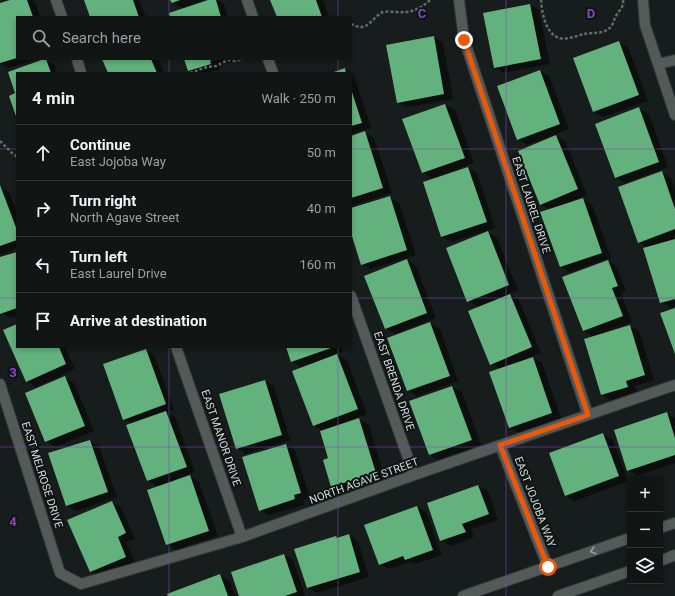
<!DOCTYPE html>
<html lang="en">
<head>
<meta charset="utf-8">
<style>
	:root { --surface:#111615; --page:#1e2322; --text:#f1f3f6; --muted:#9c9fa0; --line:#303534 }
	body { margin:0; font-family:Roboto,sans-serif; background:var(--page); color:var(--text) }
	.controls { position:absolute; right:12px; bottom:12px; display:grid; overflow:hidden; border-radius:0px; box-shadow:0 2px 6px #0003 }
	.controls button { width:36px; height:36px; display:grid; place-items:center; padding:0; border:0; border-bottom:1px solid var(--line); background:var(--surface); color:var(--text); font:20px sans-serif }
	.stop { position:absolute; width:12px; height:12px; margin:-9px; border:3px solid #ea580c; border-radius:50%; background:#fff }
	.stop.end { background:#ea580c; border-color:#fff; box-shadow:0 1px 4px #0008 }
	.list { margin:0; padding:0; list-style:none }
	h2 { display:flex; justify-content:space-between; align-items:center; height:52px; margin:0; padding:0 16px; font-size:17px }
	h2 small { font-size:13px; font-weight:400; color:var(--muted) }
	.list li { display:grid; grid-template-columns:26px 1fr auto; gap:12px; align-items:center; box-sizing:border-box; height:56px; padding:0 16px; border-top:1px solid var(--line) }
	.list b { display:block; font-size:15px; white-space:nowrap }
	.list p { margin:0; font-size:13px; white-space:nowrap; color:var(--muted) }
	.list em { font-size:13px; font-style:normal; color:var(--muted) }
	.icon { flex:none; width:22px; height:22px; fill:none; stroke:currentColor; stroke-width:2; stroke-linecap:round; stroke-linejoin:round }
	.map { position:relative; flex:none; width:675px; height:596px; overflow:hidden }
	.search { position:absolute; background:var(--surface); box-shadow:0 2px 6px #0003; left:16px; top:16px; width:336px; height:44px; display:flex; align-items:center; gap:10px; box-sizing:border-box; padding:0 14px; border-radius:0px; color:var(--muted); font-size:15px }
	.panel { position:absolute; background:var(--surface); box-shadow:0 2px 6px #0003; left:16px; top:72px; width:336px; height:276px; border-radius:0px }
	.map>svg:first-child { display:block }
	.shadow { fill:#0007 }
	.building { fill:#63b27d }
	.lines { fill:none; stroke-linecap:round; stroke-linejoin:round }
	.minor-casing { stroke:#353a39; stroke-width:12 }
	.tertiary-casing { stroke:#353a39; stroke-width:12 }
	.path { stroke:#636968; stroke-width:2.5; stroke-dasharray:3 2; stroke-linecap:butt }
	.minor { stroke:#535b59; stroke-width:10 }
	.tertiary { stroke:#535b59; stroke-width:10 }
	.oneway { stroke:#9aa09f }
	.route { stroke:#ea580c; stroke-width:5 }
	.grid { fill:none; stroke:#8846c3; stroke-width:1; stroke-opacity:0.55 }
	.labels { text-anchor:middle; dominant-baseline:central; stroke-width:4; stroke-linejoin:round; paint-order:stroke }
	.street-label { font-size:11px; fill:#d5d9d8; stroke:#0e1413 }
	.grid-label { font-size:13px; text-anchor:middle; font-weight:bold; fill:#8846c3; stroke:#0e1413; stroke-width:4; stroke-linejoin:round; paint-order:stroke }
</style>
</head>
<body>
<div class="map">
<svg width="675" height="596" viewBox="0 0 675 596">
	<rect width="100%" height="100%" fill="#171d1c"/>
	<path class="shadow" d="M14,0H32L35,2L40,17H17V59H37L9,68L0,63V5Z
		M85,0H139L146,17H91Z
		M172,0H204L185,7L186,8L212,0H217L224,4L228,17H171L184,9L172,2Z
		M271,0H323L329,17H278Z
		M530,5L539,10L550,64L504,73L494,67Z
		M434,37L443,43L453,99L407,107L397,102Z
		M619,42L628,47L648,101L603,117L594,112Z
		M103,59H158L164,73H109Z
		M185,59H240L219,66L220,69L207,73H193L188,70Z
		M45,60L55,65L57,73H17V116V94L9,73Z
		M345,69L354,75L371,128L351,134V73H333Z
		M540,71L549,76L569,129L554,135L565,141L587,195L572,201L573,202L583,199L592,204L611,258L570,272L560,267L551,210L541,205L519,151L554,136V135L527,145L518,139Z
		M445,105L455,110L474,163L438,176L439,178L468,168L477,173L495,228L452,242L442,237L424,183L434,179L423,173Z
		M639,109L649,114L668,167L625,183L616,178L596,124Z
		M365,132L374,138L392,193L351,206V137Z
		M661,172L671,178L675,190V298L667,300V302L675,300V306L671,308L661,302L648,248L638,242Z
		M0,187L9,192L17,212V248L0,255Z
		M389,197L399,203L416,255L371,269L362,264L351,230V209Z
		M488,232L497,238L518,290L509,294L519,300L541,353L527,358L528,360L533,358L542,363L561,418L519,433L510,427L500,369L491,364L479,307L468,301Z
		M17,253V316L10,318L0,312V258Z
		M407,260L416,266L436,318L395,334L386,328Z
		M608,261L617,267L626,291L621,293L632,322L604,332L605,334L630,326L639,331L654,380L635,386L637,392L611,400L602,395L594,337L583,331Z
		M430,323L440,329L458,381L417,396L408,390Z
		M17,325V347H65L75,369L36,387L27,381L4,331Z
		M287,347H342L343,352L336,354L347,360L367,414L346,422L347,423L359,419L369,425L385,479L342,492L332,487L330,459L323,431L313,425L308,366V364L301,367L291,361Z
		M146,350L155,356L174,410L167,412L175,417L195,472L176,479L177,481L190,476L199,482L218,536L176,550L167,545L159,487L148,481L132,424L124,419Z
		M65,378L74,383L94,431L55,447L46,441Z
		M265,381L274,386L290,440L246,454L237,448Z
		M452,387L462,392L481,445L439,460L429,455Z
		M667,414L675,418V463L637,476L628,470Z
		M603,434L613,440L628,481L575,501L566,496L550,454Z
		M90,441L99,446L117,497L76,511L67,506Z
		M286,445L295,450L310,498L303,500L304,505L269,515L260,510Z
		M478,486L488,491L498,520L471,529L474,537L451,546L441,540L428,504Z
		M112,502L121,507L135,539L126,542L135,562L100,577L91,572L68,521Z
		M417,507L426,512L442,555L415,564L410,562L389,569L380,564Z
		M349,535L358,541L369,577L317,593L308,588L336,537L339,538Z
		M284,555L293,560L305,596H240Z
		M220,575L230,581L235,596H169Z"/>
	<path class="building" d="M10,0H27L33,17H17V58L0,63V3Z
		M84,0H133L139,17H90Z
		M170,0H180L172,3Z
		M208,0H216L221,17H170L169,13Z
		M270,0H316L322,17H277Z
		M530,4L541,59L494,68L483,13Z
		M434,36L444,94L397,103L386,45Z
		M619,41L639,95L593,112L573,58Z
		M44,59H46L51,73H17V119L9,96L15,93L8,72Z
		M102,59H151L157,73H108Z
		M184,59H214L210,61L211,64L188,71Z
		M345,68L346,73H331Z
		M540,70L560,124L517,140L497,86Z
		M351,89L362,123L351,126Z
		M445,104L465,158L422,173L402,119Z
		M639,107L659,162L615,178L595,124Z
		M365,131L383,188L351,198V136Z
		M556,135L578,189L540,205L518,151Z
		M468,167L487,222L441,237L423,182Z
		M662,171L675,209V229L638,243L618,187Z
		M0,185L17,230V240L0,246Z
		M390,196L407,250L361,265L351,233V208Z
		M583,198L602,253L560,267L540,212Z
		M488,231L509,285L467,302L446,248Z
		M675,239V299L660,303L643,248Z
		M17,252V308L0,314V257Z
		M407,259L427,313L385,329L364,276Z
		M608,260L618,286L612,288L623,316L583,331L562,277Z
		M510,294L532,347L490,365L468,311Z
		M675,308V354L660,313Z
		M430,322L450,376L407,391L387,338Z
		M17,324V347H59L66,364L26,382L3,330Z
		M630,325L645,375L626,381L628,387L601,395L584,339Z
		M286,347H334L291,362Z
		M146,349L166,404L123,420L103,364Z
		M337,354L358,409L313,426L292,371Z
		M533,357L552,413L509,428L489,372Z
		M65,376L85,426L45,442L25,393Z
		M265,380L282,435L236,449L219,394Z
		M452,386L472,440L429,455L409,401Z
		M166,411L187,467L147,481L126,425Z
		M667,412L675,438V455L627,471L614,430Z
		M359,418L376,473L331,487L323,460L328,458L320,431Z
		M603,433L619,476L565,496L549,453Z
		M90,440L108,492L66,506L48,453Z
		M286,444L301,493L294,495L295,499L259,511L242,457Z
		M190,475L209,531L166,545L147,490Z
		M478,485L489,514L462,524L466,532L440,541L427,503Z
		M112,501L126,533L118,537L126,557L90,572L67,520Z
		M417,506L433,550L405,560L403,556L379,565L364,525Z
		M349,534L360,572L307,588L294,549L336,536L337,538Z
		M284,554L297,592L285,596H239L231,572Z
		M220,574L228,596H168L167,594Z"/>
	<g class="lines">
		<defs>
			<path id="minor" d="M56,0L62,17
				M247,0L253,17
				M459,0L464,39L588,415
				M643,0L645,25L675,115
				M77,59L81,73
				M268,59L273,73
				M658,64L675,60
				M351,296L414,475
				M176,347L242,537
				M0,384L60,573L81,584L242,537L414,475L675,385
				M500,445L548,567"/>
			<path id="tertiary" d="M660,528L675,523
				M660,561L675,555
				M463,596L630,538
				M558,596L630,571"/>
		</defs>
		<use href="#minor" class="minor-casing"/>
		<use href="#tertiary" class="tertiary-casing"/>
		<path class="path" d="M541,0C542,12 545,33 559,38C567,40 576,36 584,34C594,32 606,35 612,25C614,22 614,19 616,16C619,10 624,8 623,0
			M351,24C354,25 357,27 360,27C369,28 375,15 383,12C387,11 392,12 396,12C411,13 419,10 430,0
			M190,73L207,67L216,66L224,62L229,60L235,61L243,59
			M0,141L12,153L17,157"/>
		<use href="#minor" class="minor"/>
		<use href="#tertiary" class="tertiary"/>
	</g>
	<defs><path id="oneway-chevron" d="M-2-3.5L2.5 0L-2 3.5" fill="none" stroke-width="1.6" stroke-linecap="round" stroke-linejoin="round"/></defs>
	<use class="oneway" href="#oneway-chevron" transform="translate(593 551) rotate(161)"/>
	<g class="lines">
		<path class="route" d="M464,40L588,415L500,445L548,567"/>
	</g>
	<path class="grid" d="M169,0V17M338,0V17M506,0V596M169,59V73M338,59V73M0,149H17M351,149H675M0,298H17M351,298H675M169,347V596M338,347V596M0,447H675"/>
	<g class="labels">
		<g class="street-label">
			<text transform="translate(531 205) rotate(72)">EAST LAUREL DRIVE</text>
			<text transform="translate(394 381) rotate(71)">EAST BRENDA DRIVE</text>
			<text transform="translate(221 438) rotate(71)">EAST MANOR DRIVE</text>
			<text transform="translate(42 475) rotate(72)">EAST MELROSE DRIVE</text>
			<text transform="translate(364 481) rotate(-20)">NORTH AGAVE STREET</text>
			<text transform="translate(535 502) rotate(69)">EAST JOJOBA WAY</text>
		</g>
	</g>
	<g class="grid-label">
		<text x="422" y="18">C</text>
		<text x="591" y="18">D</text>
		<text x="13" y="377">3</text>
		<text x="13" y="526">4</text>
	</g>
</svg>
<div class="controls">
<button>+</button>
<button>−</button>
<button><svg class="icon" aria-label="layers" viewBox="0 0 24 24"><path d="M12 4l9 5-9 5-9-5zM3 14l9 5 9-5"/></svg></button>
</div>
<div class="stop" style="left:548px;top:567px"></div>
<div class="stop end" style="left:464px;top:40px"></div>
<div class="search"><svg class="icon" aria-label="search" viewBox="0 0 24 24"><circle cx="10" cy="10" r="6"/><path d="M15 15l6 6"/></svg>Search here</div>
<section class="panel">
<h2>4 min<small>Walk · 250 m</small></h2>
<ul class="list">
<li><svg class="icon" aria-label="ahead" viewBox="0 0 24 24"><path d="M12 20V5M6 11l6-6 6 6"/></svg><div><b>Continue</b><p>East Jojoba Way</p></div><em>50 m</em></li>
<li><svg class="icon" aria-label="right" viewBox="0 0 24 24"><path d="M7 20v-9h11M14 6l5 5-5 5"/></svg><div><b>Turn right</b><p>North Agave Street</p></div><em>40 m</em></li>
<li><svg class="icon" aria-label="left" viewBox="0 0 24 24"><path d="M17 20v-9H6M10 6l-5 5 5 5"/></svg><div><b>Turn left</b><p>East Laurel Drive</p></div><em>160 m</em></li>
<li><svg class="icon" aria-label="arrive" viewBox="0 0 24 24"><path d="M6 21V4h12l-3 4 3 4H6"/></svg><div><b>Arrive at destination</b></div></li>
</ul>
</section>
</div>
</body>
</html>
